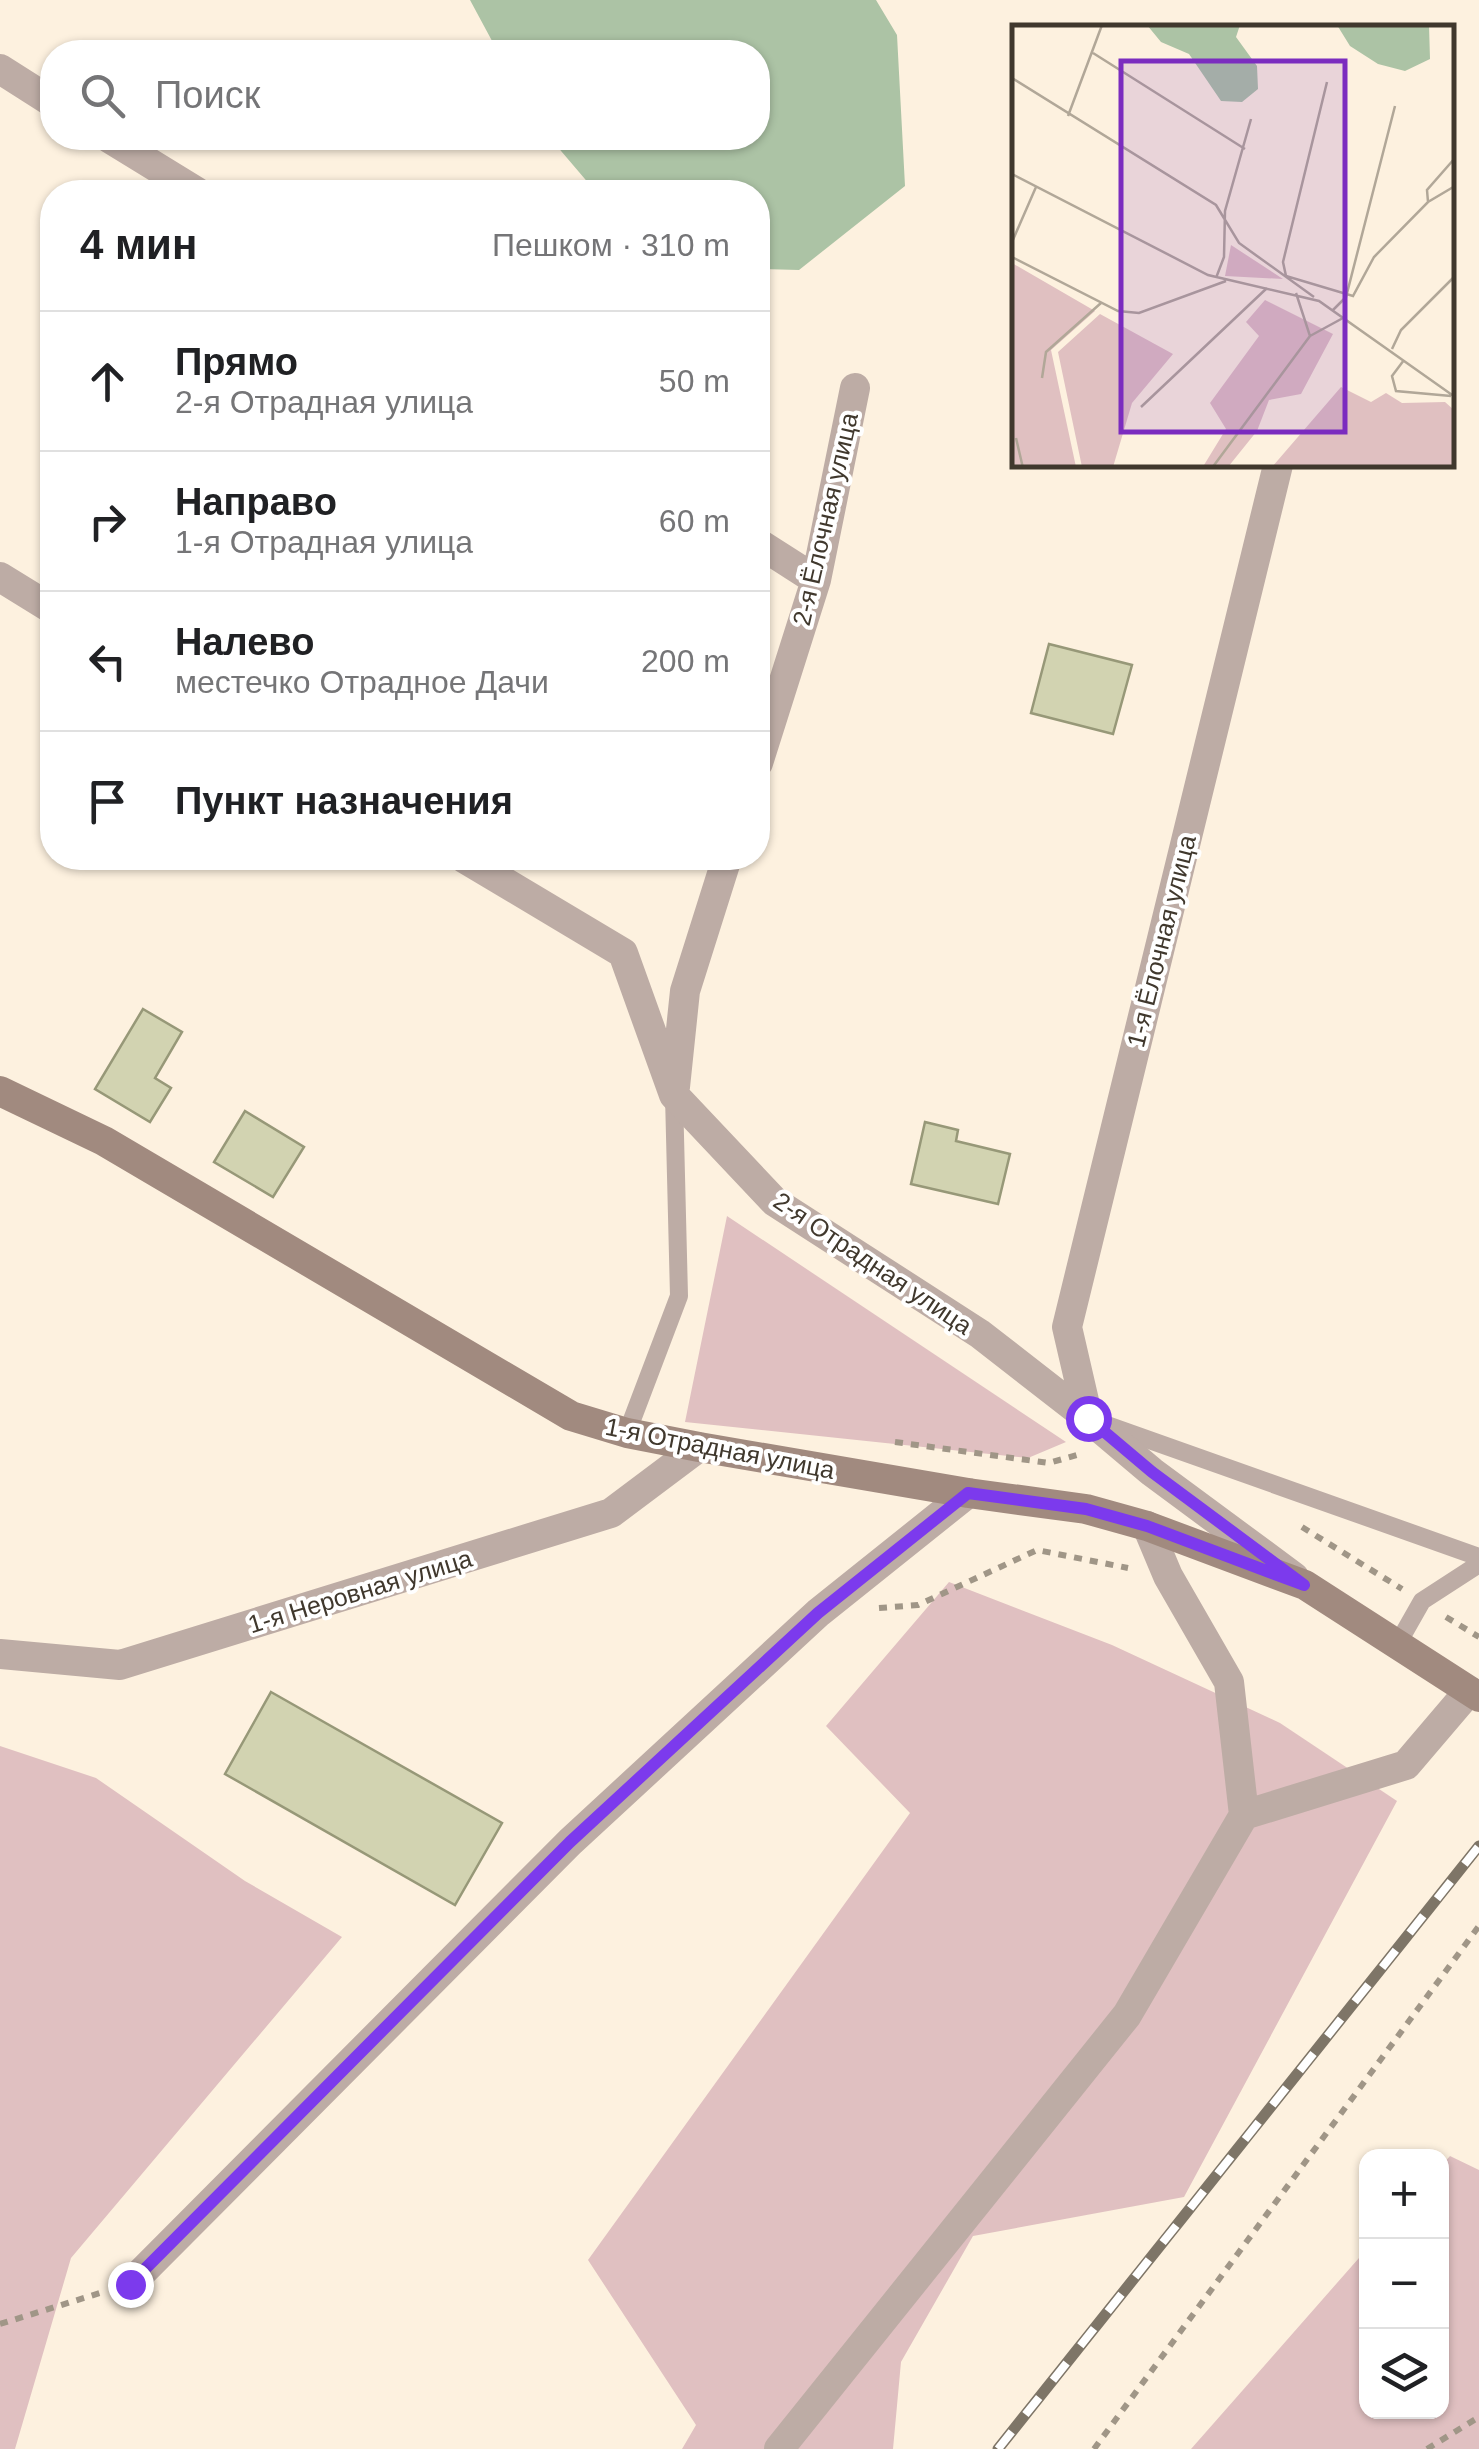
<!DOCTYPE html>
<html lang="ru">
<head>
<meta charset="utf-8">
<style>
	:root { --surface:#fff; --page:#f6f6f6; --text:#202124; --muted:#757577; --line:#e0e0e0 }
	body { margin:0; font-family:Helvetica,sans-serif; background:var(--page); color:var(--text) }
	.controls { position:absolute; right:30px; bottom:30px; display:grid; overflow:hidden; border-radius:20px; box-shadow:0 2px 8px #0004 }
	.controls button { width:90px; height:90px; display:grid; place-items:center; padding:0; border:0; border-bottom:2px solid var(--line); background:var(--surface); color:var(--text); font:50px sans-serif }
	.stop { position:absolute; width:30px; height:30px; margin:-22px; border:8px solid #7c3aed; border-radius:50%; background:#fff }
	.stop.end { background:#7c3aed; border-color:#fff; box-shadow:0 2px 10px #0008 }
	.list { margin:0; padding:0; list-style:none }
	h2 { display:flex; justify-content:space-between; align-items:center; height:130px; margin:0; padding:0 40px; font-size:42px }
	h2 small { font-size:32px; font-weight:400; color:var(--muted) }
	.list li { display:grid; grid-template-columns:65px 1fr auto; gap:30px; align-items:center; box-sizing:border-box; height:140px; padding:0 40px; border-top:2px solid var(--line) }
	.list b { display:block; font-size:38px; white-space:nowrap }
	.list p { margin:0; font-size:32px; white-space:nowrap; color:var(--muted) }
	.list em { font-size:32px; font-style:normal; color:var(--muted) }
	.icon { flex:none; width:55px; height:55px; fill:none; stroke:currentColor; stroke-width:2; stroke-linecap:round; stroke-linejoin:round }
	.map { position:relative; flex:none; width:1479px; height:2449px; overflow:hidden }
	.search { position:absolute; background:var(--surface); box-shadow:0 2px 8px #0004; left:40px; top:40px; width:730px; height:110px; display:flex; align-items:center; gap:25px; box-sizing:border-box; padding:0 35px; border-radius:40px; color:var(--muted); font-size:38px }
	.panel { position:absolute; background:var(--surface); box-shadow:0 2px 8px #0004; left:40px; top:180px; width:730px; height:690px; border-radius:40px }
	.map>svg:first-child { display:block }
	.green { fill:#e0c0c1 }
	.water { fill:#acc3a5 }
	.building { fill:#d2d3b1; stroke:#979878; stroke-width:2.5 }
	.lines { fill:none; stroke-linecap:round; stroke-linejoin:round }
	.path { stroke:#a09687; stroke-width:6; stroke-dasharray:8 8; stroke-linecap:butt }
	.lane { stroke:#bdaca5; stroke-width:18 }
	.street { stroke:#bdaca5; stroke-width:30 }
	.secondary { stroke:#a18a7f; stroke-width:30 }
	.rail-casing { stroke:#7e7567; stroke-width:11 }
	.rail { stroke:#fff; stroke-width:8; stroke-dasharray:22; stroke-linecap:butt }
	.route { stroke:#7c3aed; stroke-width:12 }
	.labels { text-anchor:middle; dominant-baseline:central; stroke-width:8; stroke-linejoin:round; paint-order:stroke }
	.street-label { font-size:25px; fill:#40382d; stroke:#fff }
	.inset-road { fill:none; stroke:#b1a798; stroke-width:2.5 }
	.view { fill:#7b2cbf; fill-opacity:0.15; stroke:#7b2cbf; stroke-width:5 }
	.inset-edge { fill:none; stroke:#40382d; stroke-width:5 }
</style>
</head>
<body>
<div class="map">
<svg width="1479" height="2449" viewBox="0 0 1479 2449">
	<rect width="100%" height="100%" fill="#fdf1df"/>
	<path class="green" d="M727,1216L1066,1442L1028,1458L685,1422Z
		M949,1582L1112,1645L1280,1723L1397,1801L1184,2197L973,2236L901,2362L893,2449H682L696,2425L588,2260L910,1813L826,1726Z
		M0,1746L96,1778L245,1881L342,1937L71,2258L15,2449H0Z
		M1450,2156L1479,2170V2449H1191L1366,2250V2412H1442V2165Z"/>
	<path class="water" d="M470,0H876L897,35L905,186L799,270L758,269V192H596L550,138H758V52H498Z"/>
	<path class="building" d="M1049,644L1132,665L1113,734L1031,713Z
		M143,1009L182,1032L155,1078L171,1088L150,1122L95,1089Z
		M245,1111L304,1147L273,1197L214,1162Z
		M925,1122L958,1130L956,1141L1010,1154L998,1204L911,1184Z
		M271,1692L502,1823L455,1905L225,1774Z"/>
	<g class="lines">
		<path class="path" d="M895,1442L1049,1463L1080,1454
			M1302,1527L1402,1589
			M879,1608L918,1605L1037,1550L1128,1568
			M1446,1617L1479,1637
			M0,2324L100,2293
			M1094,2449L1479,1926
			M1427,2449L1479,2417"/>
		<path class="lane" d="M1107,1425L1479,1557
			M627,1433L679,1296L674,1096
			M1397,1645L1422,1601L1479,1564"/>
		<path class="street" d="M0,69L52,102
			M109,138L197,192
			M758,543L816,580
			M0,577L52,609
			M758,763L816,580L855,388
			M464,858L623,953L674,1095L775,1202L980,1334L1088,1418L1152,1472L1294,1577
			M675,1087L685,991L727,858
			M1088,1418L1067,1327L1278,465
			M0,1654L120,1665L611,1513L699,1447
			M1244,1815L1406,1765L1469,1691
			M130,2284L570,1842L818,1613L968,1493
			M779,2449L1127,2015L1244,1815L1229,1682L1168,1576L1147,1526"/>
		<path class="secondary" d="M0,1091L104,1141L571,1416L627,1433L699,1447L968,1493L1086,1509L1147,1526L1305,1585L1479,1697"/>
		<defs>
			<path id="rail" d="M998,2449L1479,1846"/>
		</defs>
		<use href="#rail" class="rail-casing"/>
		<use href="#rail" class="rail"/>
	</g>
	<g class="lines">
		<path class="route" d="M130,2284L570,1842L818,1613L968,1493L1086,1509L1147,1526L1304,1585L1152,1472L1088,1418"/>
	</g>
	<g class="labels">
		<g class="street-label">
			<text transform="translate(825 519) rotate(-77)">2-я Ёлочная улица</text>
			<text transform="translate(1161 941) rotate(-76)">1-я Ёлочная улица</text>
			<text transform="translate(873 1263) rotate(34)">2-я Отрадная улица</text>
			<text transform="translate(720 1448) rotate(11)">1-я Отрадная улица</text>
			<text transform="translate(360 1591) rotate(-17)">1-я Неровная улица</text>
		</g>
	</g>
	<g transform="translate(1012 25)">
		<rect width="442" height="442" fill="#fdf1df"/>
		<path d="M219,220L271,254L213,251ZM0,238L83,286L39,325L64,442H0ZM253,275L321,309L289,369L257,375L245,406L216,442L154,443L192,440L214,404L198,378L247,311L234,297ZM88,289L161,329L120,378L101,442H70L46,327ZM329,362L359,377L374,368L390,378L433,377L442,385V442H260Z" fill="#e0c0c1"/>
		<path d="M135,0H228L224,12L245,41L246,64L230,77L209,76L177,29L149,17ZM325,0H417L418,34L393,46L366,39L338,21Z" fill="#acc3a5"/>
		<path class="inset-road" d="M81,28L233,124M0,53L204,180L227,218L302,272M315,57L271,237L274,251L341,271L362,232L416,177L443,161M56,91L90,0M0,149L196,250L307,276L443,372M416,177L415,165L443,133M0,217L24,162M0,232L106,286L127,288L214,256M204,253L212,232L213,186L239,94M321,285L334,272L383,81M298,311L331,293M380,324L389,305L443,251M392,335L380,351L384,366L439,371M30,353L34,327L89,278M129,382L255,263M4,413L11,443M200,443L298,311L284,268"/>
		<path class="view" d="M109,36H333V407H109Z"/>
		<rect width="442" height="442" class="inset-edge"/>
	</g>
</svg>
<div class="controls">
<button>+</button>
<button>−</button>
<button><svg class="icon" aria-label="layers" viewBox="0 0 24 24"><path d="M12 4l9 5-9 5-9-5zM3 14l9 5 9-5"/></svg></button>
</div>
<div class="stop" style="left:1088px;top:1418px"></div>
<div class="stop end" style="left:130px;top:2284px"></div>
<div class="search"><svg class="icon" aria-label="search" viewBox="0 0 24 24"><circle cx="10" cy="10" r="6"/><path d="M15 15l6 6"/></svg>Поиск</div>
<section class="panel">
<h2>4 мин<small>Пешком · 310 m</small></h2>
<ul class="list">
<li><svg class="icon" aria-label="ahead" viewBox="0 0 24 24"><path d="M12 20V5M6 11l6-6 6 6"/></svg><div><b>Прямо</b><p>2-я Отрадная улица</p></div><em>50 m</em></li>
<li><svg class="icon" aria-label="right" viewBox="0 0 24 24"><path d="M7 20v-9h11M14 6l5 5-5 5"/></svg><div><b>Направо</b><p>1-я Отрадная улица</p></div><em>60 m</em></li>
<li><svg class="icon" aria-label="left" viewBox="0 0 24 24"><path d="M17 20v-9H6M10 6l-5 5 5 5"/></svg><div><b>Налево</b><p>местечко Отрадное Дачи</p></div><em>200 m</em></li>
<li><svg class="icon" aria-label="arrive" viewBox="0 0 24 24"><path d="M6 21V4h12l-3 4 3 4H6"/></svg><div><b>Пункт назначения</b></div></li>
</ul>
</section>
</div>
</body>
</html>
